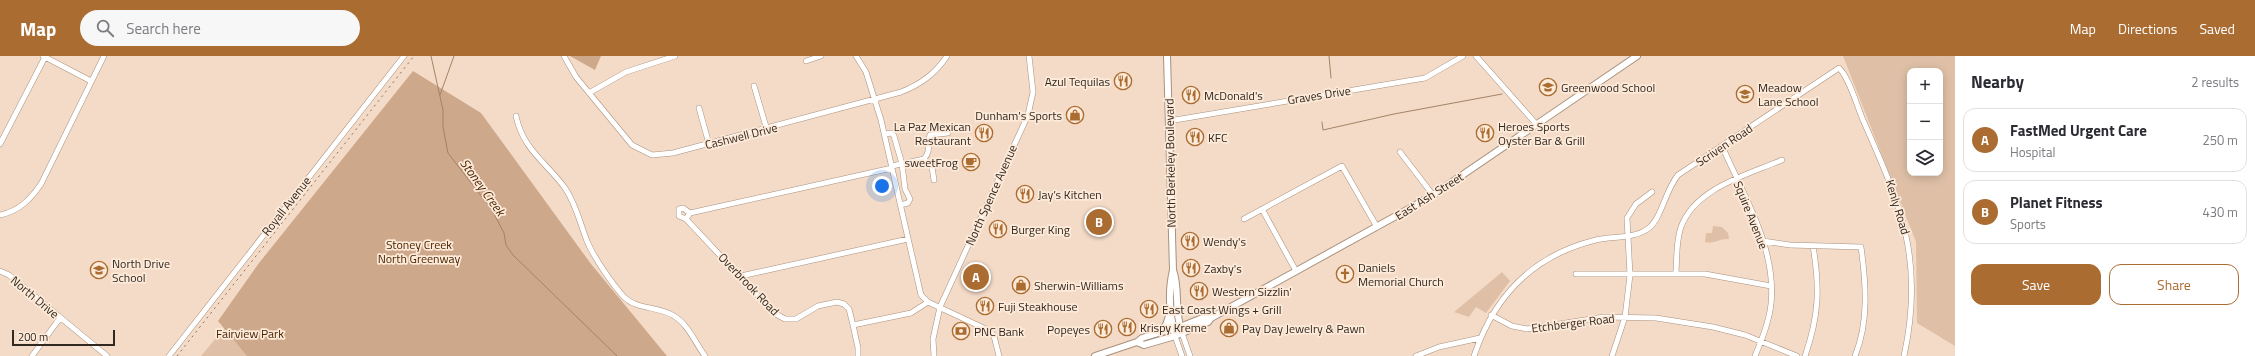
<!DOCTYPE html>
<html lang="en">
<head>
<meta charset="utf-8">
<style>
	:root { --surface:#fff; --page:#f7f7f7; --text:#2b2b33; --muted:#7c7c81; --line:#e1e1e2; --accent:#aa6c31 }
	body { margin:0; font-family:"Titillium Web",sans-serif; background:var(--page); color:var(--text) }
	.controls { position:absolute; right:12px; top:12px; display:grid; overflow:hidden; border-radius:8px; box-shadow:0 2px 10px #0003 }
	.controls button { width:36px; height:36px; display:grid; place-items:center; padding:0; border:0; border-bottom:1px solid var(--line); background:var(--surface); color:var(--text); font:20px sans-serif }
	.scale { position:absolute; left:12px; bottom:10px; width:103px; box-sizing:border-box; padding-left:4px; border:2px solid #312820; border-top:0; font-size:11px; line-height:14px; white-space:nowrap; color:#312820; -webkit-text-stroke:3px #feead9; paint-order:stroke }
	.you { position:absolute; left:882px; top:130px; width:14px; height:14px; margin:-10px; border:3px solid #fff; border-radius:50%; background:#1a73e8; box-shadow:0 0 0 6px #1a73e833 }
	.badge { display:grid; place-items:center; width:26px; height:26px; border-radius:50%; background:var(--accent); color:#fff; font-size:13px; font-weight:700 }
	.pin { position:absolute; translate:-50% -50%; border:2px solid #fff; box-shadow:0 1px 4px #0006 }
	.list { margin:0; padding:0; list-style:none }
	h2 { display:flex; justify-content:space-between; align-items:center; height:52px; margin:0; padding:0 16px; font-size:17px }
	h2 small { font-size:13px; font-weight:400; color:var(--muted) }
	.list li { display:grid; grid-template-columns:26px 1fr auto; gap:12px; align-items:center; box-sizing:border-box; height:64px; margin:0 8px 8px; padding:0 8px; border:1px solid var(--line); border-radius:12px }
	.list b { display:block; font-size:15px; white-space:nowrap }
	.list p { margin:0; font-size:13px; white-space:nowrap; color:var(--muted) }
	.list em { font-size:13px; font-style:normal; color:var(--muted) }
	.actions { display:flex; gap:8px; padding:12px 16px }
	.actions a { flex:1; padding:9px 0; border:1px solid var(--accent); border-radius:12px; text-align:center; font-size:14px; color:var(--accent) }
	.actions .main { background:var(--accent); color:#fff }
	.icon { flex:none; width:22px; height:22px; fill:none; stroke:currentColor; stroke-width:2; stroke-linecap:round; stroke-linejoin:round }
	.map { position:relative; flex:none; width:1955px; height:300px; overflow:hidden }
	header { display:flex; align-items:center; gap:24px; box-sizing:border-box; height:56px; padding:0 20px; background:var(--accent); color:#fff }
	header strong { font-size:19px }
	nav { display:flex; gap:22px; margin-inline-start:auto; font-size:14px }
	.search { width:280px; height:36px; background:var(--page); display:flex; align-items:center; gap:10px; box-sizing:border-box; padding:0 14px; border-radius:22px; color:var(--muted); font-size:15px }
	main { display:flex }
	aside { flex:1; background:var(--surface) }
	.map>svg:first-child { display:block }
	.green { fill:#dfc0a7; fill-rule:evenodd }
	.forest { fill:#cda88b }
	.lines { fill:none; stroke-linecap:round; stroke-linejoin:round }
	.stream { stroke:#a58366; stroke-width:1 }
	.minor-casing { stroke:#a8917e; stroke-width:6 }
	.major-casing { stroke:#a8917e; stroke-width:8 }
	.minor { stroke:#fff; stroke-width:5 }
	.major { stroke:#fff; stroke-width:6 }
	.rail { stroke:#837467; stroke-width:1; stroke-dasharray:2 4; stroke-linecap:butt }
	.labels { text-anchor:middle; dominant-baseline:central; stroke-width:3.5; stroke-linejoin:round; paint-order:stroke }
	.poi-label { font-size:12px; fill:#312820; stroke:#feead9; text-anchor:start }
	.street-label { font-size:12px; fill:#312820; stroke:#feead9 }
	.park-label { font-size:12px; fill:#472400; stroke:#feead9 }
	.water-label { font-size:13px; font-style:italic; fill:#462300; stroke:#feead9 }
</style>
</head>
<body>
<header>
<strong>Map</strong>
<div class="search"><svg class="icon" aria-label="search" viewBox="0 0 24 24"><circle cx="10" cy="10" r="6"/><path d="M15 15l6 6"/></svg>Search here</div>
<nav><a>Map</a><a>Directions</a><a>Saved</a></nav>
</header>
<main>
<div class="map">
<svg width="1955" height="300" viewBox="0 0 1955 300">
	<rect width="100%" height="100%" fill="#f4dbc7"/>
	<path class="green" d="M1843,0H1955V290L1917,267L1916,186ZM1910,15H1940V117H1910Z
		M1713,170L1722,171L1728,177L1729,183C1720,182 1715,188 1705,186L1706,177H1712Z
		M1502,216L1510,225L1486,257L1476,251L1469,261L1454,256Z
		M248,244L308,300H201Z"/>
	<path class="forest" d="M570,0H601L595,14Z
		M413,15L481,57L591,208L667,300H247L218,265L259,207Z"/>
	<g class="lines">
		<path class="stream" d="M431,0L443,54V71L448,97L492,154L504,177L506,189L513,199L617,300
			M1329,0L1331,22
			M440,39L454,0
			M1322,66L1323,74L1394,58L1502,38"/>
		<defs>
			<path id="minor" d="M43,0L91,25
				M564,0L576,21L632,89L652,99L673,97L901,36C921,28 935,18 947,0
				M856,0L866,16L881,64L921,239L928,246L990,275L994,280L999,300
				M1476,0L1537,69
				M806,5L821,0
				M754,30L767,74
				M589,37L626,16L675,0
				M699,52L709,88
				M516,60C523,94 547,107 565,132C576,148 580,167 587,185C593,200 612,228 624,241C637,254 659,250 674,260C688,268 696,288 705,300
				M1169,65L1425,22L1463,0
				M884,78L892,77L894,80L902,108L905,133L910,143L908,147L900,149
				M0,88L45,1
				M1722,90C1743,138 1777,193 1771,248C1769,266 1762,283 1755,300
				M1400,96L1433,139
				M924,103C932,93 926,89 930,79L948,77
				M892,110L924,103L932,111L934,124
				M1262,153L1296,215
				M690,157L892,112
				M0,159C19,155 30,144 41,128L104,0
				M686,163L679,160V153L683,152L690,157L686,163L774,257L785,263H796L818,250L837,246L844,248L849,253L853,269
				M1244,163L1342,110L1377,171
				M1763,185L1790,189L1861,191C1866,227 1869,266 1855,300
				M0,215L9,219L107,300
				M1676,216C1677,201 1676,185 1681,171C1695,132 1747,119 1782,104
				M1576,218H1705L1771,230
				M741,220L908,183
				M1491,259L1512,270L1527,273L1604,261L1656,262L1713,271L1745,279L1797,300
				M1182,277L1190,300
				M1175,280L1182,300
				M32,300L60,262
				M169,300L404,0
				M858,300V292L853,269L911,257L928,246
				M934,300L933,283L940,251L1028,59L1033,36L1029,0
				M1416,300L1439,291L1480,282
				M1474,300C1494,240 1534,199 1596,184C1612,180 1635,183 1649,172C1662,161 1665,135 1678,119L1839,12C1849,21 1857,50 1863,64C1901,150 1925,204 1904,300
				M1612,300L1625,261L1630,219L1627,162L1636,148L1652,136
				M1805,300C1819,260 1820,232 1813,190"/>
			<path id="major" d="M1167,0L1173,214C1168,235 1170,260 1175,280
				M1173,214C1180,233 1174,254 1181,273
				M1159,276L1166,269L1170,257
				M1137,286L1144,289L1175,280L1208,266L1211,262L1405,155L1433,139L1637,0
				M1095,300L1137,286L1142,282L1185,269L1205,261L1211,262"/>
		</defs>
		<use href="#minor" class="minor-casing"/>
		<use href="#major" class="major-casing"/>
		<use href="#minor" class="minor"/>
		<use href="#major" class="major"/>
		<path class="rail" d="M177,300L414,0"/>
	</g>
	<defs>
		<symbol id="restaurant-ring" viewBox="-11 -11 22 22"><circle r="9.5" fill="#feead9" stroke="#aa6c31" stroke-width="1.5"/><path d="M-5-6h1v4h1v-4h1v4h1v-4h1v5L-1.5 .5V6h-2V.5L-5-1ZM5-6V6H3V1.5H1.5Q1.5-4 5-6Z" fill="#aa6c31"/></symbol>
		<symbol id="school-ring" viewBox="-11 -11 22 22"><circle r="9.5" fill="#feead9" stroke="#aa6c31" stroke-width="1.5"/><path d="M0-5L7-2L0 1L-7-2ZM-4 1L0 2.5L4 1V4Q0 6-4 4Z" fill="#aa6c31"/></symbol>
		<symbol id="shop-ring" viewBox="-11 -11 22 22"><circle r="9.5" fill="#feead9" stroke="#aa6c31" stroke-width="1.5"/><path d="M-5-2.5h2.3a2.7 3.5 0 0 1 5.4 0H5L5.5 6h-11ZM-1.5-2.5h3a1.5 2.3 0 0 0-3 0Z" fill="#aa6c31"/></symbol>
		<symbol id="cafe-ring" viewBox="-11 -11 22 22"><circle r="9.5" fill="#feead9" stroke="#aa6c31" stroke-width="1.5"/><path d="M-5.5-4.5H6V0H3Q3 3.5 0 3.5H-2.5Q-5.5 3.5-5.5 0ZM3-3.2v2h1.7v-2ZM-6 4.5H4V6H-6Z" fill="#aa6c31"/></symbol>
		<symbol id="church-ring" viewBox="-11 -11 22 22"><circle r="9.5" fill="#feead9" stroke="#aa6c31" stroke-width="1.5"/><path d="M-1.2-6h2.4v3.5h3.3v2.4h-3.3V6h-2.4V-.1h-3.3v-2.4h3.3Z" fill="#aa6c31"/></symbol>
		<symbol id="bank-ring" viewBox="-11 -11 22 22"><circle r="9.5" fill="#feead9" stroke="#aa6c31" stroke-width="1.5"/><path d="M-6-4H6V4H-6ZM0-2.3a2.3 2.3 0 1 0 0 4.6a2.3 2.3 0 1 0 0-4.6Z" fill="#aa6c31"/></symbol>
	</defs>
	<g fill-rule="evenodd">
		<use href="#restaurant-ring" x="1113" y="15" width="20" height="20"/>
		<use href="#school-ring" x="1538" y="21" width="20" height="20"/>
		<use href="#school-ring" x="1735" y="28" width="20" height="20"/>
		<use href="#restaurant-ring" x="1181" y="29" width="20" height="20"/>
		<use href="#shop-ring" x="1065" y="49" width="20" height="20"/>
		<use href="#restaurant-ring" x="974" y="67" width="20" height="20"/>
		<use href="#restaurant-ring" x="1475" y="67" width="20" height="20"/>
		<use href="#restaurant-ring" x="1185" y="71" width="20" height="20"/>
		<use href="#cafe-ring" x="961" y="96" width="20" height="20"/>
		<use href="#restaurant-ring" x="1015" y="128" width="20" height="20"/>
		<use href="#restaurant-ring" x="988" y="163" width="20" height="20"/>
		<use href="#restaurant-ring" x="1180" y="175" width="20" height="20"/>
		<use href="#restaurant-ring" x="1181" y="202" width="20" height="20"/>
		<use href="#school-ring" x="89" y="204" width="20" height="20"/>
		<use href="#church-ring" x="1335" y="208" width="20" height="20"/>
		<use href="#shop-ring" x="1011" y="219" width="20" height="20"/>
		<use href="#restaurant-ring" x="1189" y="225" width="20" height="20"/>
		<use href="#restaurant-ring" x="975" y="240" width="20" height="20"/>
		<use href="#restaurant-ring" x="1139" y="243" width="20" height="20"/>
		<use href="#restaurant-ring" x="1117" y="261" width="20" height="20"/>
		<use href="#shop-ring" x="1219" y="262" width="20" height="20"/>
		<use href="#restaurant-ring" x="1093" y="263" width="20" height="20"/>
		<use href="#bank-ring" x="951" y="265" width="20" height="20"/>
	</g>
	<g class="labels">
		<g class="poi-label">
			<text x="1110" y="25" text-anchor="end">Azul Tequilas</text>
			<text x="1561" y="31">Greenwood School</text>
			<text x="1758" y="31">Meadow<tspan x="1758" dy="14">Lane School</tspan></text>
			<text x="1204" y="39">McDonald's</text>
			<text x="1062" y="59" text-anchor="end">Dunham's Sports</text>
			<text x="971" y="70" text-anchor="end">La Paz Mexican<tspan x="971" dy="14">Restaurant</tspan></text>
			<text x="1498" y="70">Heroes Sports<tspan x="1498" dy="14">Oyster Bar &amp; Grill</tspan></text>
			<text x="1208" y="81">KFC</text>
			<text x="958" y="106" text-anchor="end">sweetFrog</text>
			<text x="1038" y="138">Jay’s Kitchen</text>
			<text x="1011" y="173">Burger King</text>
			<text x="1203" y="185">Wendy's</text>
			<text x="112" y="207">North Drive<tspan x="112" dy="14">School</tspan></text>
			<text x="1358" y="211">Daniels<tspan x="1358" dy="14">Memorial Church</tspan></text>
			<text x="1204" y="212">Zaxby's</text>
			<text x="1034" y="229">Sherwin-Williams</text>
			<text x="1212" y="235">Western Sizzlin'</text>
			<text x="998" y="250">Fuji Steakhouse</text>
			<text x="1162" y="253">East Coast Wings + Grill</text>
			<text x="1140" y="271">Krispy Kreme</text>
			<text x="1242" y="272">Pay Day Jewelry &amp; Pawn</text>
			<text x="1090" y="273" text-anchor="end">Popeyes</text>
			<text x="974" y="275">PNC Bank</text>
		</g>
		<g class="street-label">
			<text transform="translate(1319 39) rotate(-9)">Graves Drive</text>
			<text transform="translate(741 80) rotate(-14)">Cashwell Drive</text>
			<text transform="translate(1724 89) rotate(-34)">Scriven Road</text>
			<text transform="translate(1170 107) rotate(-91)">North Berkeley Boulevard</text>
			<text transform="translate(991 139) rotate(-66)">North Spence Avenue</text>
			<text transform="translate(1429 140) rotate(-32)">East Ash Street</text>
			<text transform="translate(286 150) rotate(-52)">Royall Avenue</text>
			<text transform="translate(1898 151) rotate(73)">Kenly Road</text>
			<text transform="translate(1751 159) rotate(68)">Squire Avenue</text>
			<text transform="translate(749 228) rotate(46)">Overbrook Road</text>
			<text transform="translate(35 241) rotate(40)">North Drive</text>
			<text transform="translate(1573 267) rotate(-7)">Etchberger Road</text>
		</g>
		<g class="park-label">
			<text x="419" y="188">Stoney Creek<tspan x="419" dy="14">North Greenway</tspan></text>
			<text x="250" y="277">Fairview Park</text>
		</g>
		<g class="water-label">
			<text transform="translate(483 131) rotate(54)">Stoney Creek</text>
		</g>
	</g>
</svg>
<div class="controls">
<button>+</button>
<button>−</button>
<button><svg class="icon" aria-label="layers" viewBox="0 0 24 24"><path d="M12 4l9 5-9 5-9-5zM3 14l9 5 9-5"/></svg></button>
</div>
<div class="scale">200 m</div>
<div class="you"></div>
<div class="pin badge" style="left:976px;top:221px">A</div>
<div class="pin badge" style="left:1099px;top:166px">B</div>
</div>
<aside>
<h2>Nearby<small>2 results</small></h2>
<ul class="list">
<li><span class="badge">A</span><div><b>FastMed Urgent Care</b><p>Hospital</p></div><em>250 m</em></li>
<li><span class="badge">B</span><div><b>Planet Fitness</b><p>Sports</p></div><em>430 m</em></li>
</ul>
<div class="actions"><a class="main">Save</a><a>Share</a></div>
</aside>
</main>
</body>
</html>
